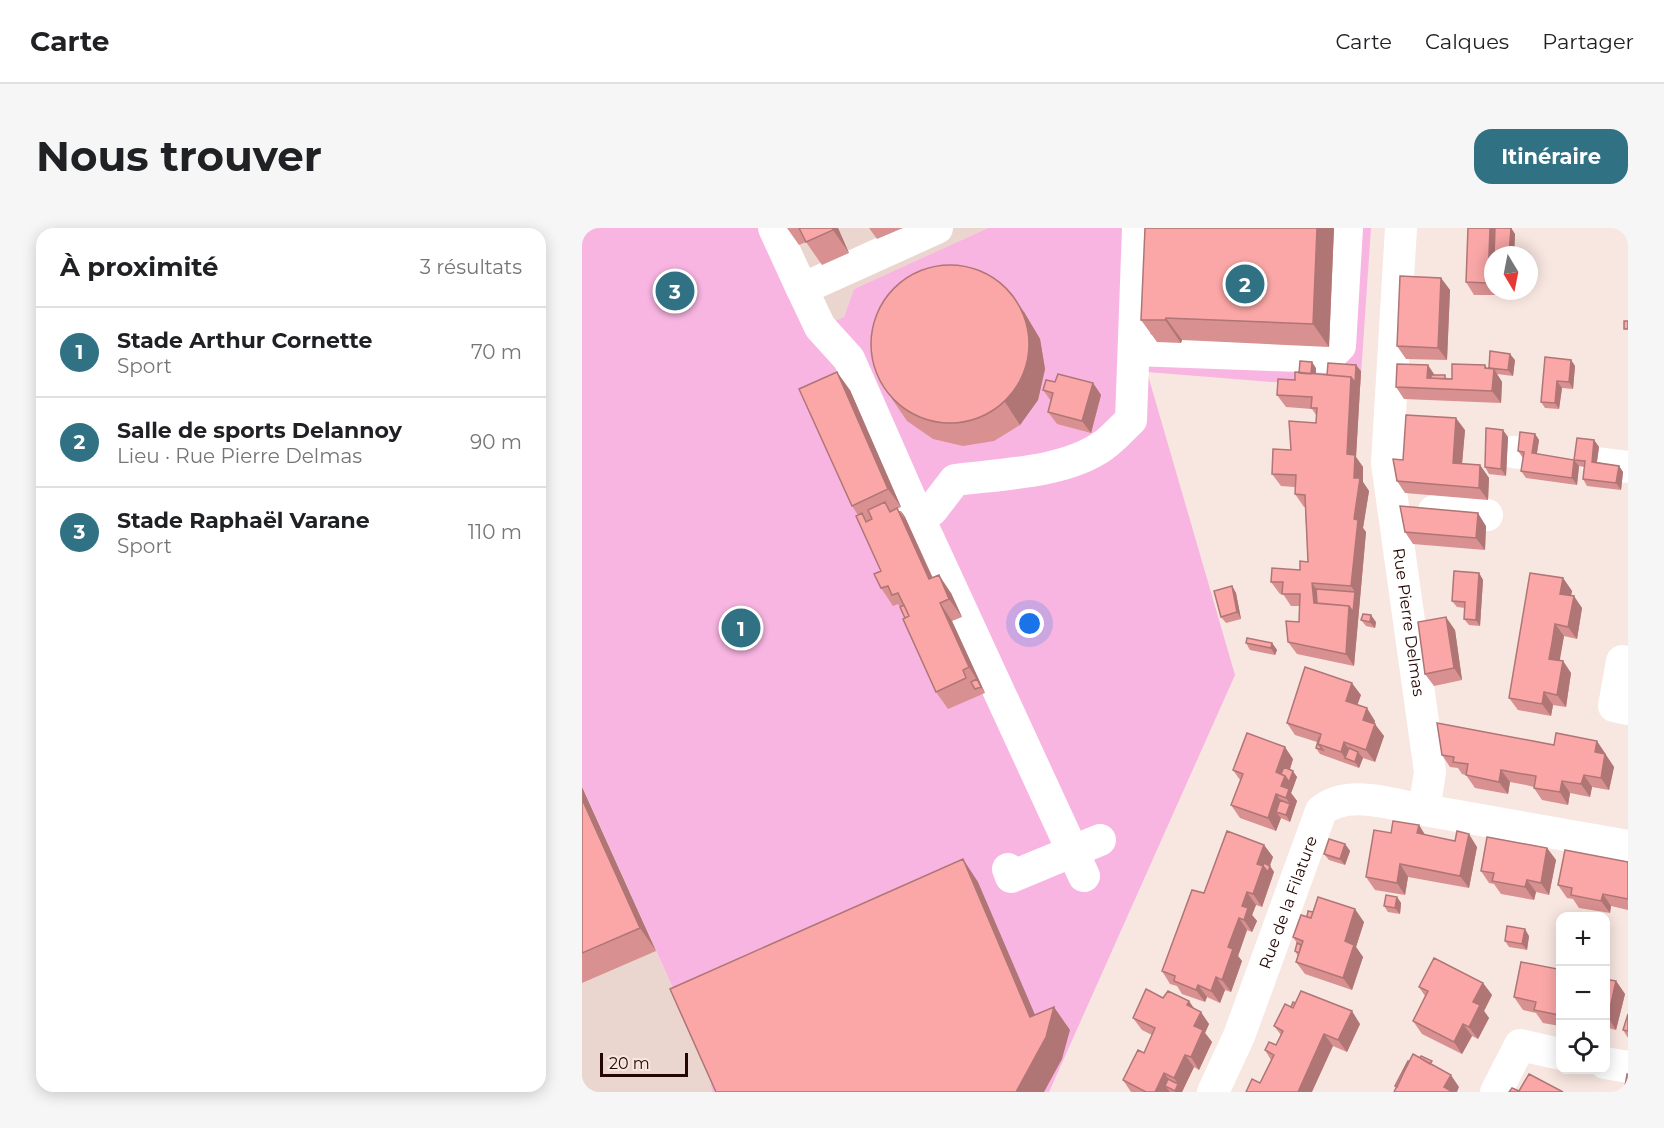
<!DOCTYPE html>
<html lang="fr">
<head>
<meta charset="utf-8">
<style>
	:root { --surface:#fff; --page:#f6f6f6; --text:#202124; --muted:#757577; --line:#e0e0e0; --accent:#307284 }
	body { margin:0; font-family:Montserrat,sans-serif; background:var(--page); color:var(--text) }
	.controls { position:absolute; right:18px; bottom:18px; display:grid; overflow:hidden; border-radius:12px; box-shadow:0 3px 15px #0003 }
	.controls button { width:54px; height:54px; display:grid; place-items:center; padding:0; border:0; border-bottom:2px solid var(--line); background:var(--surface); color:var(--text); font:30px sans-serif }
	.compass { position:absolute; left:902px; top:18px; width:54px; height:54px; border-radius:50%; background:var(--surface); box-shadow:0 3px 15px #0003; rotate:170deg }
	.scale { position:absolute; left:18px; bottom:15px; width:88px; box-sizing:border-box; padding-left:6px; border:3px solid #240701; border-top:0; font-size:16px; line-height:21px; white-space:nowrap; color:#240701; -webkit-text-stroke:4px #f8e6e0; paint-order:stroke }
	.you { position:absolute; left:448px; top:396px; width:21px; height:21px; margin:-15px; border:4px solid #fff; border-radius:50%; background:#1a73e8; box-shadow:0 0 0 9px #1a73e833 }
	.badge { display:grid; place-items:center; width:39px; height:39px; border-radius:50%; background:var(--accent); color:#fff; font-size:20px; font-weight:700 }
	.pin { position:absolute; translate:-50% -50%; border:3px solid #fff; box-shadow:0 2px 6px #0006 }
	.list { margin:0; padding:0; list-style:none }
	h2 { display:flex; justify-content:space-between; align-items:center; height:78px; margin:0; padding:0 24px; font-size:26px }
	h2 small { font-size:20px; font-weight:400; color:var(--muted) }
	.list li { display:grid; grid-template-columns:39px 1fr auto; gap:18px; align-items:center; box-sizing:border-box; height:90px; padding:0 24px; border-top:2px solid var(--line) }
	.list b { display:block; font-size:22px; white-space:nowrap }
	.list p { margin:0; font-size:20px; white-space:nowrap; color:var(--muted) }
	.list em { font-size:20px; font-style:normal; color:var(--muted) }
	.icon { flex:none; width:33px; height:33px; fill:none; stroke:currentColor; stroke-width:2; stroke-linecap:round; stroke-linejoin:round }
	.map { position:relative; flex:none; width:1046px; height:864px; overflow:hidden; border-radius:18px }
	header { display:flex; align-items:center; gap:36px; box-sizing:border-box; height:84px; padding:0 30px; background:var(--surface); border-bottom:2px solid var(--line) }
	header strong { font-size:28px }
	nav { display:flex; gap:33px; margin-inline-start:auto; font-size:21px }
	.intro { display:flex; align-items:center; justify-content:space-between; box-sizing:border-box; height:144px; padding:0 36px }
	h1 { margin:0; font-size:42px }
	.button { padding:15px 27px; border-radius:18px; background:var(--accent); color:#fff; font-size:21px; font-weight:700 }
	main { display:flex; gap:36px; padding:0 36px }
	aside { flex:1; background:var(--surface); border-radius:18px; box-shadow:0 3px 15px #0003 }
	.map>svg:first-child { display:block }
	.built { fill:#ead6cf }
	.pitch { fill:#f8b5e2 }
	.lines { fill:none; stroke-linecap:round; stroke-linejoin:round }
	.minor { stroke:#fff; stroke-width:32 }
	.wall { fill:#d89090 }
	.shaded-wall { fill:#b07575 }
	.building { fill:#fba7a7; stroke:#b07575; stroke-width:1.5 }
	.labels { text-anchor:middle; dominant-baseline:central; stroke-width:5; stroke-linejoin:round; paint-order:stroke }
	.street-label { font-size:16px; fill:#240701; stroke:#f8e6e0 }
</style>
</head>
<body>
<header>
<strong>Carte</strong>
<nav><a>Carte</a><a>Calques</a><a>Partager</a></nav>
</header>
<div class="intro"><h1>Nous trouver</h1><a class="button">Itinéraire</a></div>
<main>
<aside>
<h2>À proximité<small>3 résultats</small></h2>
<ul class="list">
<li><span class="badge">1</span><div><b>Stade Arthur Cornette</b><p>Sport</p></div><em>70 m</em></li>
<li><span class="badge">2</span><div><b>Salle de sports Delannoy</b><p>Lieu · Rue Pierre Delmas</p></div><em>90 m</em></li>
<li><span class="badge">3</span><div><b>Stade Raphaël Varane</b><p>Sport</p></div><em>110 m</em></li>
</ul>
</aside>
<div class="map">
<svg width="1046" height="864" viewBox="0 0 1046 864">
	<rect width="100%" height="100%" fill="#f8e6e0"/>
	<path class="built" d="M179,0H406L272,61L262,89L226,104Z
		M0,560L126,838L130,864H0Z"/>
	<path class="pitch" d="M0,0H179L227,104L262,89L272,61L406,0H789L778,161L565,144L653,447L467,864H130L126,838L0,558Z"/>
	<g class="lines">
		<g class="minor">
			<path d="M192,0L220,61L355,0"/>
			<path id="s1" d="M819,0L805,235L848,544L842,582L1046,618"/>
			<path d="M220,61L238,99L267,131L336,288L350,282L373,252C418,246 484,245 522,217C532,210 540,200 549,192L556,0"/>
			<path d="M552,122L747,129L758,118L765,0"/>
			<path d="M931,224L940,225"/>
			<path d="M1015,235L1046,239"/>
			<path d="M852,283L905,287"/>
			<path d="M336,288L502,648"/>
			<path d="M1040,433L1032,478L1046,481"/>
			<path d="M426,641L429,649L518,612"/>
			<path d="M1023,835L1046,839"/>
			<path id="s2" d="M631,864L657,808L739,583C766,560 810,577 842,582"/>
			<path d="M914,864L938,817L978,826"/>
		</g>
	</g>
	<path class="wall" d="M205,0H256L267,25L240,37L224,14L217,17Z
		M287,0H321L295,11Z
		M752,0L747,119L600,112L599,115L575,114L559,92Z
		M886,0H929L933,6L932,27H911V63H915V67H892L884,54Z
		M859,50L868,62L865,132L824,131L815,118Z
		M442,84L458,111L463,141L456,172L438,197L412,213L381,218L351,211L325,193L310,171Z
		M933,132L931,148L915,146L920,154L919,175L822,171L814,159L852,147L870,151L905,141H908L907,140Z
		M989,132L993,138L991,161L980,160L977,181L963,180L959,174Z
		M734,140V146L745,147L779,143L774,229L781,239V254L787,263L781,300L784,304L772,438L715,426L706,414L717,394L718,378H709L701,366H698L689,354L718,342L726,334L723,279H722L713,266V259L699,258L690,246L709,222L734,195V187L730,181L704,179L695,167L713,152L717,145Z
		M473,154L511,155L519,167L509,205L475,196L466,184L469,173L461,162Z
		M268,162L319,279L315,281L317,283H319L323,289L351,350L369,365L380,389L370,393L403,465L366,481L354,464L318,379L316,376L311,378L299,360V343L276,287L270,278Z
		M883,202L880,236L898,237L907,250L906,272L823,265L815,253L821,232Z
		M953,206L957,212L955,226L992,232L1012,212L1017,219L1015,234L1037,238L1041,244L1039,262L1005,258L1001,251L1002,239L997,238L995,257L944,250L939,243L941,230L936,223Z
		M926,209L924,248L907,246L903,239Z
		M904,298L903,322L831,316L823,304Z
		M897,345L901,352L898,398L887,397L882,391L883,380L875,379L870,373Z
		M981,350L990,363L989,367L1000,380L995,411L982,408L978,427L977,432L981,433L989,445L984,479L971,477L969,488L936,482L927,470Z
		M650,358L654,365L659,391L644,395L639,389Z
		M779,392L794,394L793,400L784,398Z
		M873,402L880,452L852,458L843,446Z
		M664,415H690L695,422L693,427L668,422Z
		M779,467L775,477L793,493L792,496L802,508L793,534L781,530L777,540L738,526L734,520L735,514L713,507L705,495Z
		M972,517L1023,525L1032,539L1027,562L1010,559L1008,569L988,565L986,577L960,572L952,560V559L944,557L928,554L926,566L893,560L884,547L880,546L876,540L868,539L860,527Z
		M711,531L708,541L715,549L709,565L715,573L708,594L699,590L694,603L658,590L649,577L658,552L651,542Z
		M0,559L74,723L0,755Z
		M837,597L843,607L895,619L887,660L826,649L823,667L793,662L784,649L809,605Z
		M763,616L768,623L763,637L747,632L742,626Z
		M682,617L691,629L688,638L692,644L680,679L674,677L670,687L675,693L670,704L665,702L656,728L660,733L649,764L643,762L638,775L625,769L623,774L600,766L595,758L588,756L580,743L622,665Z
		M965,620L974,632L967,667L954,664L952,672L919,666L912,656L907,655L899,643Z
		M1046,634V682L1029,678L1028,685L997,680L991,671L985,670L976,657Z
		M815,669L819,675L818,686L806,684L802,678Z
		M731,684L782,694L774,719L781,729L770,762L723,746L714,734L716,728L713,723L715,715L711,709L725,689Z
		M947,708L945,722L927,719L923,713Z
		M978,731V798L961,795L954,785L941,782L932,769L975,741Z
		M1023,751L1034,753L1043,766L1034,802L1023,799Z
		M901,755L910,767L902,783L907,790L896,811L890,808L880,826L840,806L831,793L843,768L837,759Z
		M581,770L613,781L627,796L623,805L630,814L617,842L612,839L600,864H549L541,852L562,825L570,807L560,802L551,790Z
		M709,779L778,796L765,824L751,818L678,855L689,832L683,822L694,817L699,807L692,798Z
		M1046,786V810L1041,802Z"/>
	<path class="shaded-wall" d="M250,0H256L267,25L251,2Z
		M735,0H752L747,119L731,96Z
		M908,0H917L916,27H911V62L906,55Z
		M929,0L933,6L932,27H927Z
		M859,50L868,62L865,132L856,120Z
		M426,62L442,84L458,111L463,141L456,172L438,197L423,174Z
		M584,90L600,112L599,115L583,92Z
		M928,126L933,132L931,148L926,142Z
		M989,132L993,138L991,161L987,154Z
		M730,134L734,140L733,158L729,151Z
		M774,137L779,143L774,229L781,239V254L787,263L781,300L784,304L772,438L764,426L767,378L773,364L769,358L772,291V250L765,226L769,149Z
		M846,137L854,149L845,150Z
		M903,137L911,149L912,141L920,154L919,175L910,163L903,140Z
		M255,144L268,162L319,279L306,261Z
		M975,153L980,160L977,181L973,175Z
		M511,155L519,167L509,205L500,193Z
		M874,190L883,202L879,247L871,235Z
		M921,202L926,209L924,248L919,241Z
		M953,206L957,212L954,231L950,225Z
		M1012,212L1017,219L1014,240L1010,234Z
		M992,232L997,238L995,257L990,250Z
		M898,237L907,250L906,272L897,260Z
		M1037,238L1041,244L1039,262L1034,255Z
		M315,280L323,292L319,283L323,289L359,369L347,351Z
		M896,285L904,298L903,322L894,310Z
		M897,345L901,352L898,398L894,392Z
		M357,347L369,365L380,389L367,371Z
		M981,350L990,363L987,378L978,366Z
		M730,355L739,368L736,381L732,375Z
		M650,358L654,365L659,391L655,384Z
		M992,368L1000,380L995,411L986,399Z
		M358,375L370,393L403,465L387,439Z
		M789,387L794,394L793,400L788,394Z
		M864,389L873,402L880,452L872,440Z
		M973,396L982,408L976,443L967,431Z
		M690,415L695,422L693,427L689,420Z
		M981,433L989,445L984,479L975,467Z
		M770,455L779,467L772,486L764,473Z
		M962,464L971,477L969,488L960,476Z
		M785,480L793,493L790,504L781,492Z
		M793,496L802,508L793,534L784,522Z
		M1015,513L1023,525L1022,531L1023,526L1032,539L1027,562L1019,550L1013,524Z
		M762,514L771,527L763,530L759,524Z
		M703,519L711,531L705,551L711,560L709,565L715,573L712,582L704,570L694,544Z
		M776,524L781,530L777,540L773,534Z
		M919,542L928,554L926,566L917,554Z
		M711,543L715,549L711,560L707,554Z
		M1002,547L1010,559L1008,569L999,556Z
		M980,553L988,565L986,577L978,564Z
		M0,559L74,723L58,700L0,571Z
		M694,566L703,579L694,584L699,590L694,603L686,590Z
		M708,576L712,582L708,594L704,587Z
		M837,597L845,610L835,605Z
		M887,606L895,619L887,660L878,648Z
		M763,616L768,623L763,637L758,631Z
		M682,617L691,629L685,644L688,638L692,644L680,679L671,666L675,636Z
		M965,620L974,632L967,667L959,655Z
		M381,631L396,654L463,810L472,779L488,802L480,831L462,864H434L448,789Z
		M818,636L826,649L823,667L815,655Z
		M945,652L954,664L952,672L943,659Z
		M665,664L674,677L670,687L675,693L670,704L662,692L660,678Z
		M1021,666L1029,678L1028,685L1019,673Z
		M815,669L819,675L818,686L813,680Z
		M773,681L782,694L774,719L781,729L770,762L761,750L763,713Z
		M657,690L665,702L656,728L660,733L649,764L640,752L646,719Z
		M943,701L947,708L945,722L940,716Z
		M634,749L643,762L638,775L629,763Z
		M1034,753L1043,766L1034,802L1026,789Z
		M901,755L910,767L902,783L907,790L896,811L887,799L891,774Z
		M616,757L625,769L623,774L614,762Z
		M607,773L616,786L605,777Z
		M770,783L778,796L765,824L756,812Z
		M619,784L627,796L623,805L630,814L617,842L609,829L612,798Z
		M881,796L890,808L880,826L872,814Z
		M742,806L751,818L730,864H716Z
		M603,827L612,839L600,864H594L593,863L596,856L592,850Z
		M582,845L591,857L583,858L588,864H573Z
		M869,847L877,859L875,864H865L862,859Z"/>
	<path class="building" d="M217,0H250L251,2L224,14Z
		M563,0H735L731,96L584,90L583,92H559Z
		M886,0H908L906,55L884,54Z
		M913,0H929L927,27H912Z
		M289 116a79 79 0 1 1 158 0a79 79 0 1 1-158 0Z
		M818,48L859,50L856,120L815,118Z
		M1042,93H1046V101H1042Z
		M908,123L928,126L926,142L907,140Z
		M963,129L989,132L987,154L975,153L973,175L959,174Z
		M718,133L730,134L729,146L717,145Z
		M746,135L774,137L773,155L769,149L745,147Z
		M815,136L846,137L845,150L870,151V136L903,137V140L912,141L910,163L814,159Z
		M255,144L306,261L270,278L217,161Z
		M713,144L769,149L765,226L773,227L772,250H778L772,291L776,292L769,358L730,355L732,375L767,378L764,426L706,414L704,393L717,394L718,366H700L701,354H689L690,340L718,342V333L726,334L723,267L713,266L714,247L690,246L691,221L709,222L707,193L734,195L735,180H729L730,169L695,167L696,151L713,152Z
		M476,146L511,155L500,193L466,184L471,165L461,162L464,152L473,154Z
		M849,147H863V151L849,150Z
		M824,187L874,190L871,235L898,237L897,260L815,253L811,231L821,232Z
		M904,200L921,202L919,241L903,239Z
		M938,204L953,206L950,225L992,232L990,250L939,243L942,224L936,223Z
		M995,210L1012,212L1010,234L1037,238L1034,255L1001,251L1003,233L992,232Z
		M303,274L308,284L315,280L347,351L357,347L367,371L358,375L387,439L381,442L384,450L354,464L321,391L327,388L316,365L310,367L306,358L299,360L292,346L299,343L274,288L280,285L284,294L290,291L286,282Z
		M818,278L896,285L894,310L823,304Z
		M872,343L897,345L894,392L882,391L883,374L870,373Z
		M948,345L981,350L978,366L992,368L986,399L973,396L970,415L967,431L981,433L975,467L962,464L960,476L927,470Z
		M650,358L655,384L639,389L632,363Z
		M734,361L773,364L771,384L767,378L735,375Z
		M322,377L327,388L323,390L318,379Z
		M781,386L789,387L788,394L779,392Z
		M864,389L872,440L843,446L836,394Z
		M665,410L690,415L689,420L664,415Z
		M723,439L770,455L764,473L785,480L781,492L793,496L784,522L762,514L759,524L736,516L739,506L705,495Z
		M395,451L399,459L393,461L389,454Z
		M855,495L972,517L974,505L1015,513L1013,524L1023,526L1019,550L1002,547L999,556L980,553L978,564L952,560L954,548L935,545L919,542L917,554L884,547L886,536L871,534L872,529L860,527Z
		M665,505L703,519L694,544L703,548L699,558L707,561L704,570L694,566L686,590L649,577L661,546L651,542Z
		M737,510H738L736,516L741,522L734,520Z
		M767,520L776,524L773,534L763,530Z
		M702,539L711,543L707,554L703,548L699,546Z
		M0,571L58,700L0,725Z
		M698,572L708,576L704,587L694,584Z
		M811,593L837,597L835,605L868,612L873,613L875,603L887,606L878,648L818,636L815,655L784,649L792,602L809,605Z
		M645,603L682,617L675,636L681,638L671,666L665,664L660,678L666,680L662,692L657,690L646,719L651,721L640,752L634,749L629,763L616,757L614,762L592,753L593,748L580,743L610,662L622,665Z
		M905,609L965,620L959,655L945,652L943,659L910,653L912,645L899,643Z
		M747,611L763,616L758,631L742,626Z
		M983,622L1046,634V671L1021,666L1019,673L989,667L990,660L976,657Z
		M381,631L448,789L472,779L464,809L434,864H134L88,761Z
		M682,635L688,638L686,644L681,638Z
		M804,667L815,669L813,680L802,678Z
		M736,669L773,681L763,713L772,717L761,750L714,734L721,713L711,709L719,687L729,690Z
		M726,683L731,684L729,690L725,689Z
		M925,698L943,701L940,716L923,713Z
		M715,715L719,717L717,725L713,723Z
		M852,730L901,755L891,774L898,777L887,799L881,796L872,814L831,793L846,763L837,759Z
		M978,731V779L977,787L952,782L954,774L932,769L939,734L975,741Z
		M1023,751L1034,753L1026,789H1023Z
		M564,761L581,770L586,763L607,773L605,777L619,784L612,798L621,802L609,829L603,827L592,850L582,845L573,864H564L541,852L556,822L562,825L573,800L551,790Z
		M719,763L770,783L756,812L742,806L716,864H664L670,851L678,855L692,827L683,822L687,814L694,817L701,803L692,798L703,776L711,780Z
		M711,774L713,775L711,780L709,779Z
		M1046,786V803L1041,802Z
		M831,826L869,847L862,859L869,863V864H812Z
		M839,828L850,833L848,836L838,830Z
		M826,833H827L815,859L813,858Z
		M947,846L981,864H927L930,860L937,863Z
		M1045,846H1046V864H1042Z
		M586,851L596,856L593,863L583,858Z"/>
	<g class="labels">
		<g class="street-label">
			<text stroke="none"><textPath href="#s1" startOffset="396">Rue Pierre Delmas</textPath></text>
			<text stroke="none"><textPath href="#s2" startOffset="204">Rue de la Filature</textPath></text>
		</g>
	</g>
</svg>
<div class="controls">
<button>+</button>
<button>−</button>
<button><svg class="icon" aria-label="locate" viewBox="0 0 24 24"><circle cx="12" cy="12" r="6"/><path d="M12 2v4M12 18v4M2 12h4M18 12h4"/></svg></button>
</div>
<svg class="compass" viewBox="-18 -18 36 36"><path d="M0-13l5 13h-10z" fill="#e53935"/><path d="M0 13l5-13h-10z" fill="#757577"/></svg>
<div class="scale">20 m</div>
<div class="you"></div>
<div class="pin badge" style="left:159px;top:400px">1</div>
<div class="pin badge" style="left:663px;top:56px">2</div>
<div class="pin badge" style="left:93px;top:63px">3</div>
</div>
</main>
</body>
</html>
